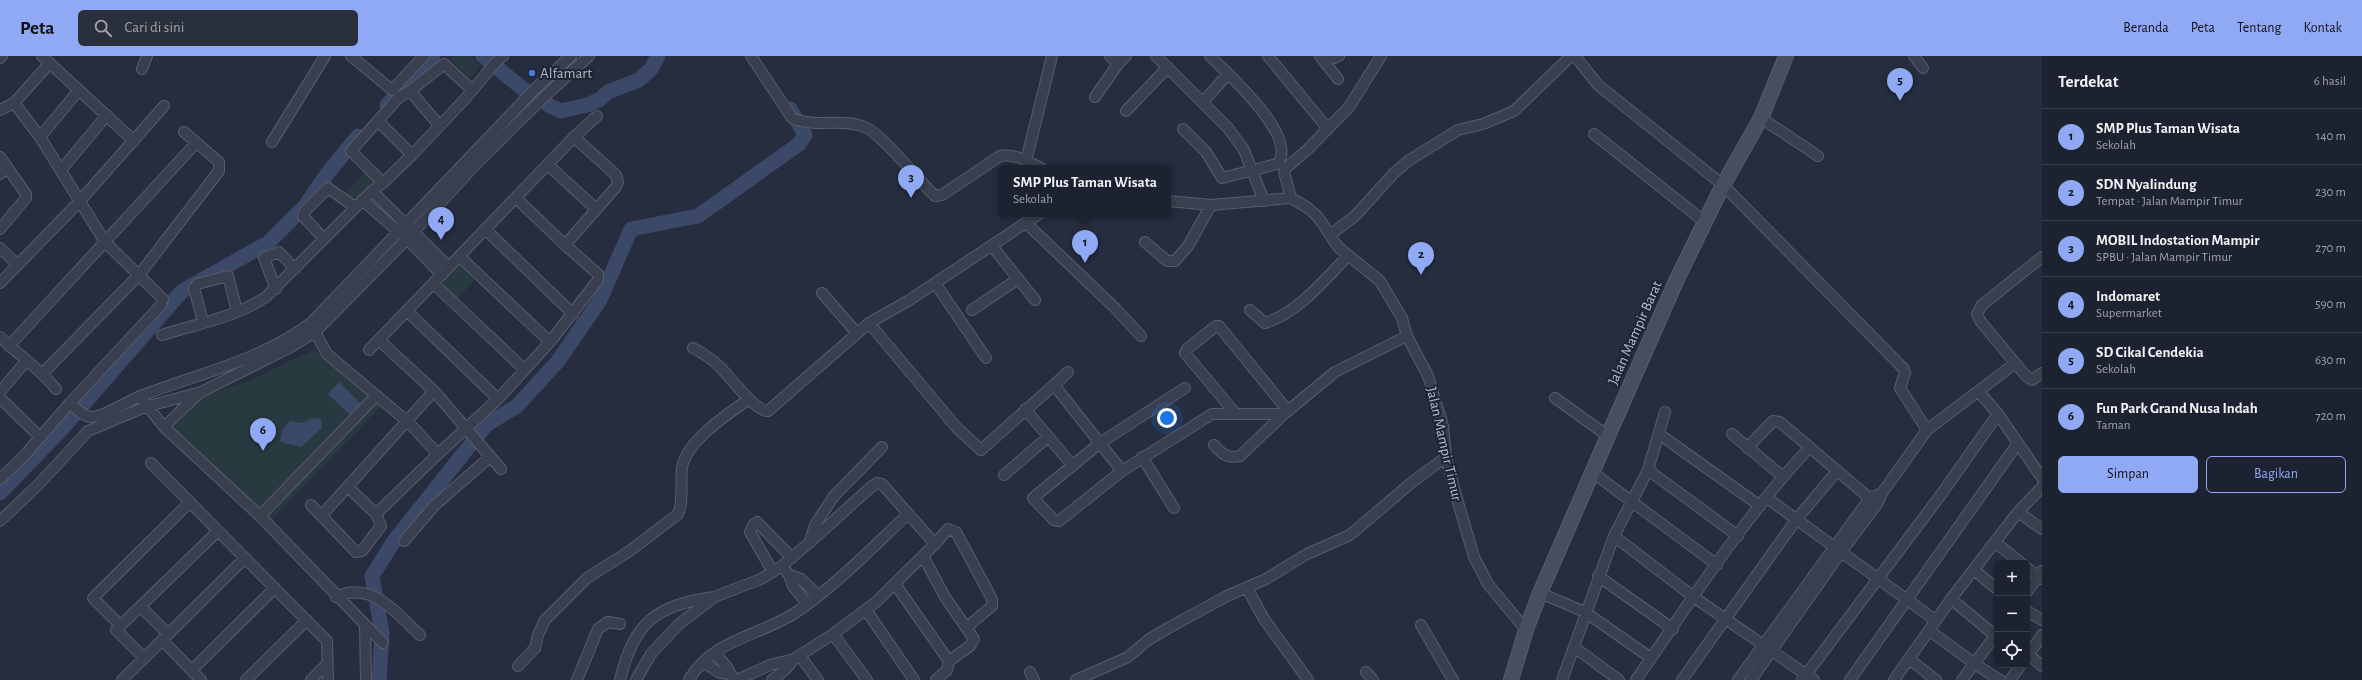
<!DOCTYPE html>
<html lang="id">
<head>
<meta charset="utf-8">
<style>
	:root { --surface:#1c222f; --page:#292f3b; --text:#f1f3f6; --muted:#a0a4aa; --line:#3a3f4b; --accent:#90a9f5 }
	body { margin:0; font-family:"Alegreya Sans",sans-serif; background:var(--page); color:var(--text) }
	.controls { position:absolute; right:12px; bottom:12px; display:grid; overflow:hidden; border-radius:6px; box-shadow:0 2px 6px #0003 }
	.controls button { width:36px; height:36px; display:grid; place-items:center; padding:0; border:0; border-bottom:1px solid var(--line); background:var(--surface); color:var(--text); font:20px sans-serif }
	.you { position:absolute; left:1167px; top:362px; width:14px; height:14px; margin:-10px; border:3px solid #fff; border-radius:50%; background:#1a73e8; box-shadow:0 0 0 6px #1a73e833 }
	.badge { display:grid; place-items:center; width:26px; height:26px; border-radius:50%; background:var(--accent); color:#111; font-size:13px; font-weight:700 }
	.pin { position:absolute; translate:-50% -33px; filter:drop-shadow(0 1px 2px #0008) }
	.pin::after { content:''; position:absolute; top:21px; width:14px; height:12px; background:inherit; clip-path:polygon(0 0,100% 0,50% 100%) }
	.popup { position:absolute; left:999px; top:109px; width:172px; height:52px; box-sizing:border-box; display:grid; place-content:center; border-radius:6px; background:var(--surface); filter:drop-shadow(0 1px 3px #0005); font-size:13px; white-space:nowrap; color:var(--muted) }
	.popup b { font-size:15px; color:var(--text) }
	.popup::after { content:''; position:absolute; left:50%; top:100%; margin-left:-8px; border:8px solid transparent; border-top-color:var(--surface) }
	.list { margin:0; padding:0; list-style:none }
	h2 { display:flex; justify-content:space-between; align-items:center; height:52px; margin:0; padding:0 16px; font-size:17px }
	h2 small { font-size:13px; font-weight:400; color:var(--muted) }
	.list li { display:grid; grid-template-columns:26px 1fr auto; gap:12px; align-items:center; box-sizing:border-box; height:56px; padding:0 16px; border-top:1px solid var(--line) }
	.list b { display:block; font-size:15px; white-space:nowrap }
	.list p { margin:0; font-size:13px; white-space:nowrap; color:var(--muted) }
	.list em { font-size:13px; font-style:normal; color:var(--muted) }
	.actions { display:flex; gap:8px; padding:12px 16px }
	.actions a { flex:1; padding:9px 0; border:1px solid var(--accent); border-radius:6px; text-align:center; font-size:14px; color:var(--accent) }
	.actions .main { background:var(--accent); color:#111 }
	.icon { flex:none; width:22px; height:22px; fill:none; stroke:currentColor; stroke-width:2; stroke-linecap:round; stroke-linejoin:round }
	.map { position:relative; flex:none; width:2042px; height:624px; overflow:hidden }
	header { display:flex; align-items:center; gap:24px; box-sizing:border-box; height:56px; padding:0 20px; background:var(--accent); color:#111 }
	header strong { font-size:19px }
	nav { display:flex; gap:22px; margin-inline-start:auto; font-size:14px }
	.search { width:280px; height:36px; background:var(--page); display:flex; align-items:center; gap:10px; box-sizing:border-box; padding:0 14px; border-radius:6px; color:var(--muted); font-size:15px }
	main { display:flex }
	aside { flex:1; background:var(--surface) }
	.map>svg:first-child { display:block }
	.green { fill:#283940 }
	.water { fill:#3c4867 }
	.lines { fill:none; stroke-linecap:round; stroke-linejoin:round }
	.river { stroke:#3c4867; stroke-width:15 }
	.street-casing { stroke:#585d6c; stroke-width:12 }
	.secondary-casing { stroke:#585d6c; stroke-width:16 }
	.street { stroke:#3a3f4f; stroke-width:10 }
	.secondary { stroke:#484e61; stroke-width:14 }
	.shop-dot { fill:#3f7fe0; stroke:#1f2434; stroke-width:1.5 }
	.labels { text-anchor:middle; dominant-baseline:central; stroke-width:4; stroke-linejoin:round; paint-order:stroke }
	.poi-label { font-size:15px; fill:#b6bbc9; stroke:#1f2434; text-anchor:start }
	.street-label { font-size:15px; fill:#b6bbc9; stroke:#1f2434 }
</style>
</head>
<body>
<header>
<strong>Peta</strong>
<div class="search"><svg class="icon" aria-label="search" viewBox="0 0 24 24"><circle cx="10" cy="10" r="6"/><path d="M15 15l6 6"/></svg>Cari di sini</div>
<nav><a>Beranda</a><a>Peta</a><a>Tentang</a><a>Kontak</a></nav>
</header>
<main>
<div class="map">
<svg width="2042" height="624" viewBox="0 0 2042 624">
	<rect width="100%" height="100%" fill="#262d3f"/>
	<path class="green" d="M454,0H470L480,10L470,22L451,3Z
		M366,116L377,127L356,148L346,137Z
		M459,207L475,223L457,244L439,227Z
		M314,295L327,298L382,349L265,471L170,376L204,339L252,324L293,303Z"/>
	<path class="water" d="M339,326L362,349L351,360L328,338Z
		M313,362L321,363L322,372L301,391L280,386L282,374L290,365L302,367Z"/>
	<g class="lines">
		<path class="river" d="M483,0L523,33L536,39L550,50L561,55L587,49L599,44L608,36L639,24L651,13L658,0
			M387,49L433,0
			M0,437L60,375L182,235L268,187L305,150L327,118L358,80
			M379,624L382,577L372,520L394,485L486,369L517,350L558,305L600,244L631,173L698,160L799,88L805,79L790,53"/>
		<defs>
			<path id="street" d="M42,0L134,85
				M351,0L392,34L424,0
				M751,0L792,62C814,72 842,62 865,71C882,78 919,125 935,140L942,139L1000,100C1015,97 1028,106 1041,112
				M1110,0L1118,8
				M1156,0L1228,72L1244,94L1264,145
				M1268,0L1328,73
				M1320,0L1338,23
				M1331,0L1335,2L1339,0
				M1575,0L1598,29L1723,129L1903,312L1905,317L1900,332L1927,374
				M1914,0L1923,12
				M0,2L2,0
				M142,13L147,0
				M410,35L439,69
				M1095,41L1118,8L1126,0
				M1203,46L1228,18
				M14,47L40,81L105,186L163,243L161,249L70,347
				M0,54L14,47L50,7
				M1126,55L1168,11
				M1761,62L1818,100
				M378,65L412,99
				M1183,73L1206,96L1222,122L1277,108C1300,82 1229,19 1210,0
				M1594,78L1705,166
				M40,81L79,34
				M272,86L325,0
				M0,101L26,138V142L0,173
				M1026,105L1052,0
				M548,109L596,153
				M61,114L107,59
				M0,118L7,111
				M383,127L351,95L399,41L410,35L444,8L472,34
				M372,135L449,211
				M516,142L565,189
				M1291,142L1284,116L1286,112L1308,93L1349,51L1381,0
				M362,144L407,183L442,219
				M1168,145L1211,149L1291,142L1308,152L1318,161L1338,191L1380,225L1402,262L1407,280L1428,320L1443,370L1446,401L1455,436L1474,501L1488,528L1526,574
				M1026,167L1115,252L1141,280
				M486,174L573,258
				M1331,178L1355,160L1394,117L1408,105L1458,74L1483,68L1514,55L1571,0
				M324,183L303,160L305,155L328,132L355,151
				M1145,186L1167,205H1175L1188,190L1211,149
				M992,190L1035,244
				M0,192L17,208
				M460,201L550,286
				M2042,201L1982,249L1977,258L1981,266L2026,320L2032,324L2042,317
				M0,227L79,146L164,50
				M935,227L986,302
				M434,228L525,314
				M276,233L264,202L279,196L295,213
				M822,237L856,276
				M972,254L1018,223
				M1250,254L1265,267C1299,256 1324,224 1348,200
				M408,256L498,343
				M203,266L194,232L197,228L228,220L237,255
				M869,267L957,372L981,394L1054,329L1122,415
				M315,276L327,298L408,366L438,398
				M162,279C196,268 238,261 267,240L372,135L383,127L412,99L465,43L496,6L503,0
				M0,281C19,299 40,313 56,333
				M380,285L434,335L501,413
				M9,290L196,87
				M693,292C703,297 712,303 721,312C730,321 756,356 768,355L869,267L908,245L1039,158
				M369,294L574,81L597,60
				M43,317L139,219L219,115V106L184,76
				M1054,329L1068,316
				M1185,332L1100,387L1033,442L1054,464L1059,465L1122,415L1212,358H1284
				M0,336L26,305
				M1979,336L1998,358L2042,422
				M0,342L40,381
				M1555,342L1608,380
				M144,346L164,371L260,460L383,587
				M1025,353L1073,410
				M1235,357L1185,297L1187,293L1216,270H1219L1288,355
				M164,371L199,337
				M1659,378L1760,450
				M1732,378L1782,420
				M1214,389C1222,398 1227,403 1240,400L1284,358L1335,316L1407,280
				M1747,392L1773,365L1780,366L1874,446
				M1142,401L1174,452
				M151,407L327,585L328,624
				M1648,414L1738,480
				M1592,416L1717,509
				M1004,419L1048,381
				M0,423L24,400L70,347C76,352 82,360 90,361C103,362 129,344 143,339C201,317 262,304 312,266L536,32L571,0
				M348,431L376,458
				M2042,431L2018,456L2042,473
				M1767,442L1935,564
				M311,449L356,496L362,495L381,470L376,458L438,398L498,343L550,286L598,224V218L565,189L616,131L618,126L616,119L574,81
				M322,459L434,335
				M260,460L376,340
				M0,465L37,430L88,375L145,351L201,336L287,293L315,276L407,183L477,107L546,39L589,0
				M1614,480L1695,542L1814,624
				M404,485L434,450L490,401
				M810,486L871,431L877,427L882,428L935,488L948,473L956,476L992,543V550L967,571
				M1995,486L2021,507
				M923,500L945,541L974,583L970,590L949,605
				M782,510L810,486L815,469L834,440L882,391
				M2027,512L2042,523
				M1974,514L1997,533
				M773,516L750,476L753,469L757,466L792,502
				M789,519L801,523L818,539
				M1598,520L1673,573
				M895,528L949,605L947,614L936,624
				M1247,532L1264,563L1308,624
				M2027,536L2042,515
				M1540,537L1585,556L1651,602
				M336,541C372,524 396,557 420,579
				M1951,543L1997,581
				M141,551L168,578
				M866,554L914,624
				M2027,555L2042,564
				M365,569L366,624
				M1421,569L1453,624
				M121,570L93,542L190,446
				M1930,575L1975,608L2000,624
				M833,578L867,624
				M162,584L201,624
				M1574,591L1619,624
				M715,597L727,611L734,624
				M2027,597L2042,610
				M800,600L818,624
				M2027,601L2042,579
				M144,602L116,574L218,475
				M1909,603L1936,624
				M704,607L720,617L730,618
				M518,610L535,592L538,579L545,564L587,522L631,494L678,458C684,446 680,426 682,412C686,385 728,358 749,343
				M192,614L275,532
				M1030,616L1034,624
				M1366,616L1373,624
				M122,624L245,502
				M246,624L307,564
				M311,624L327,608
				M577,624L598,573L608,566L620,568
				M620,624C634,566 656,549 714,541
				M636,624L651,598L678,569L714,541L761,523L782,510L789,519L793,530L807,548
				M689,624C713,582 762,580 798,555C835,530 874,490 907,459
				M737,624L770,609L794,603L833,578L876,546L935,488
				M772,624L786,613L794,603
				M1076,624L1128,601L1148,584L1170,571L1227,540L1266,523L1307,498L1350,479L1411,427L1446,401
				M1562,624L1614,480L1648,414L1665,356
				M1636,624C1691,545 1744,461 1810,391
				M1682,624L1796,464L1837,415
				M1738,624L1870,442L1882,437
				M1751,624L1841,496L1877,448L1882,437L1927,374L2014,308
				M1802,624L1940,440L1998,358
				M1850,624L2018,387
				M1894,624L1951,543L2018,456
				M1962,624L1997,577
				M2010,624L2021,609"/>
			<path id="secondary" d="M1511,624L1526,574L1540,537L1608,380L1677,223L1723,129L1761,62L1786,0"/>
		</defs>
		<use href="#street" class="street-casing"/>
		<use href="#secondary" class="secondary-casing"/>
		<use href="#street" class="street"/>
		<use href="#secondary" class="secondary"/>
	</g>
	<circle class="shop-dot" cx="532" cy="17" r="4"/>
	<g class="labels">
		<g class="poi-label">
			<text x="540" y="17">Alfamart</text>
		</g>
		<g class="street-label">
			<text transform="translate(1635 277) rotate(-66)">Jalan Mampir Barat</text>
			<text transform="translate(1444 388) rotate(77)">Jalan Mampir Timur</text>
		</g>
	</g>
</svg>
<div class="controls">
<button>+</button>
<button>−</button>
<button><svg class="icon" aria-label="locate" viewBox="0 0 24 24"><circle cx="12" cy="12" r="6"/><path d="M12 2v4M12 18v4M2 12h4M18 12h4"/></svg></button>
</div>
<div class="you"></div>
<div class="pin badge" style="left:1085px;top:207px">1</div>
<div class="popup"><b>SMP Plus Taman Wisata</b>Sekolah</div>
<div class="pin badge" style="left:1421px;top:219px">2</div>
<div class="pin badge" style="left:911px;top:142px">3</div>
<div class="pin badge" style="left:441px;top:184px">4</div>
<div class="pin badge" style="left:1900px;top:45px">5</div>
<div class="pin badge" style="left:263px;top:395px">6</div>
</div>
<aside>
<h2>Terdekat<small>6 hasil</small></h2>
<ul class="list">
<li><span class="badge">1</span><div><b>SMP Plus Taman Wisata</b><p>Sekolah</p></div><em>140 m</em></li>
<li><span class="badge">2</span><div><b>SDN Nyalindung</b><p>Tempat · Jalan Mampir Timur</p></div><em>230 m</em></li>
<li><span class="badge">3</span><div><b>MOBIL Indostation Mampir</b><p>SPBU · Jalan Mampir Timur</p></div><em>270 m</em></li>
<li><span class="badge">4</span><div><b>Indomaret</b><p>Supermarket</p></div><em>590 m</em></li>
<li><span class="badge">5</span><div><b>SD Cikal Cendekia</b><p>Sekolah</p></div><em>630 m</em></li>
<li><span class="badge">6</span><div><b>Fun Park Grand Nusa Indah</b><p>Taman</p></div><em>720 m</em></li>
</ul>
<div class="actions"><a class="main">Simpan</a><a>Bagikan</a></div>
</aside>
</main>
</body>
</html>
